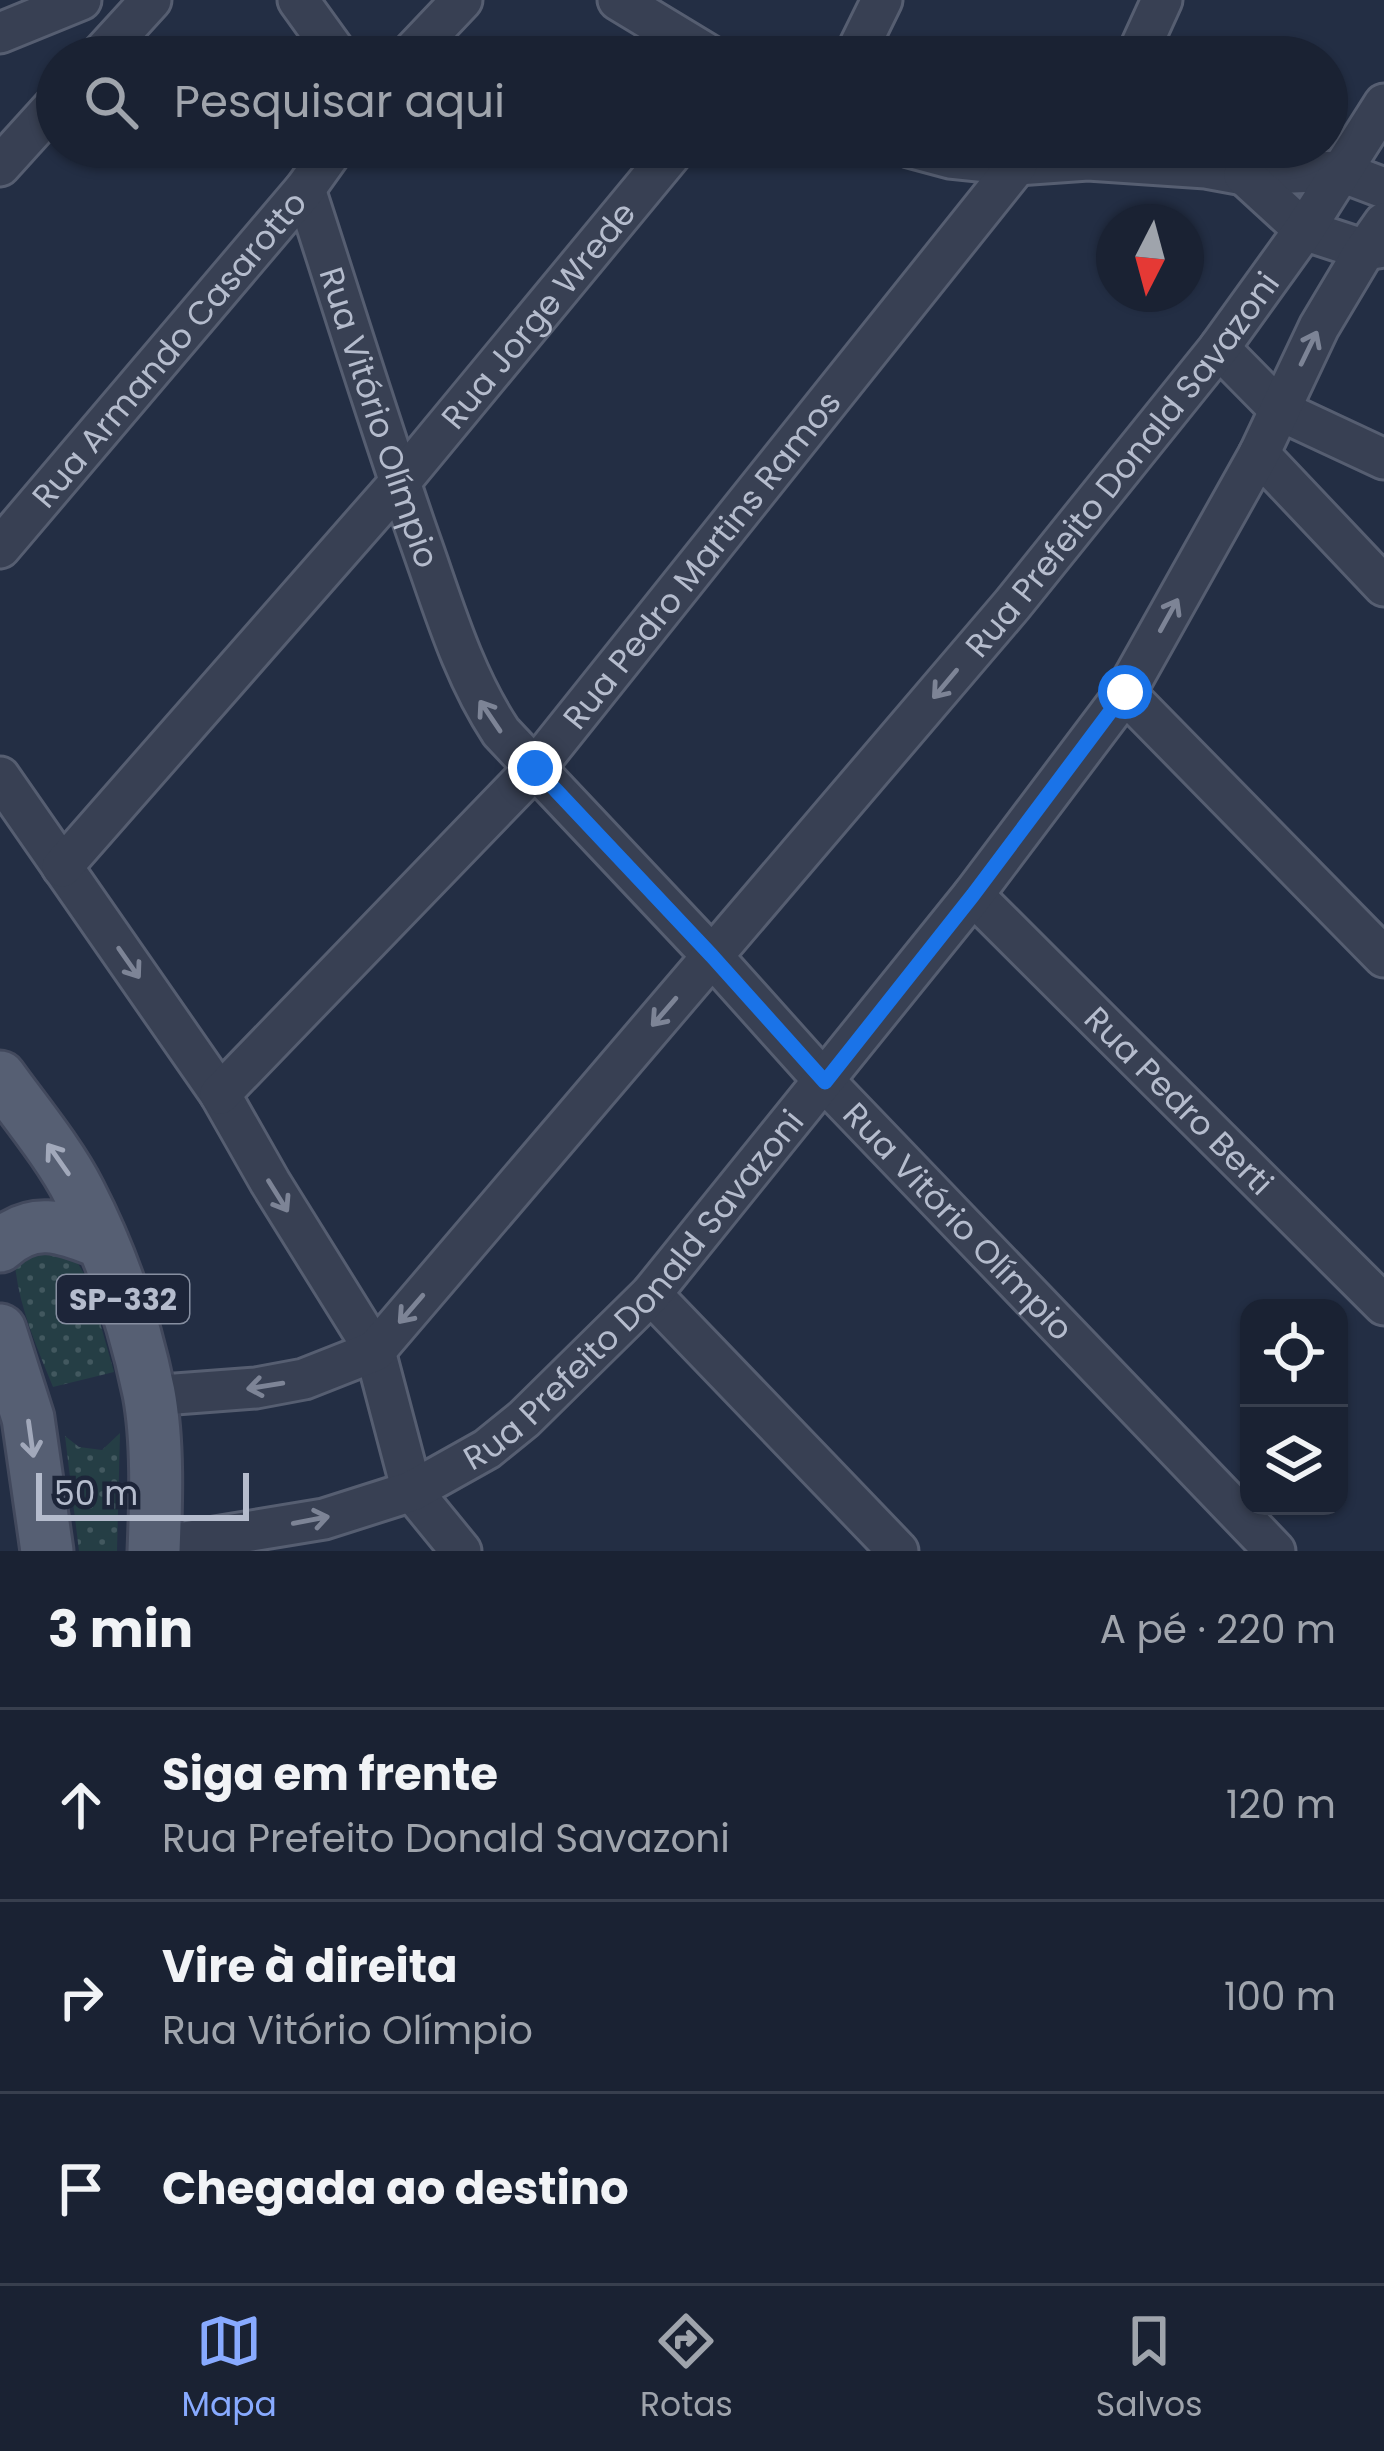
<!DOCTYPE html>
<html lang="pt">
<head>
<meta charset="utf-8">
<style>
	:root { --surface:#1a2233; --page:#272f3f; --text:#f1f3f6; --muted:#9fa4ac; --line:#383f4e; --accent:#8af }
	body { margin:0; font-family:Poppins,sans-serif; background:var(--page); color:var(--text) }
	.controls { position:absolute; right:36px; bottom:36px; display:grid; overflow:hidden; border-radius:24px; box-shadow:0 3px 9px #0004 }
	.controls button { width:108px; height:108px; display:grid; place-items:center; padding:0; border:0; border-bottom:3px solid var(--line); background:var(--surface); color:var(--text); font:60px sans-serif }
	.compass { position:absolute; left:1096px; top:204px; width:108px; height:108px; border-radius:50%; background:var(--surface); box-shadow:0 3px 9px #0004; rotate:186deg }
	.scale { position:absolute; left:36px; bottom:30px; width:213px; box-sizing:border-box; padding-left:12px; border:6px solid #b5bccd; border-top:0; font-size:33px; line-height:42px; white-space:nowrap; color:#b5bccd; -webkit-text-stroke:9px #1d2539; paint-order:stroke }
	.stop { position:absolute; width:36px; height:36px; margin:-27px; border:9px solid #1a73e8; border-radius:50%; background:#fff }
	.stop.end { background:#1a73e8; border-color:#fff; box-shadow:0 3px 12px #0008 }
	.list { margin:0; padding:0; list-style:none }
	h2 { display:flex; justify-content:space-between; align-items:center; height:156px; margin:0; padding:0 48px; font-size:51px }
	h2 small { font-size:39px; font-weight:400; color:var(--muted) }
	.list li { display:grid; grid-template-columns:78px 1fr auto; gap:36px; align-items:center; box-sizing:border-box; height:192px; padding:0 48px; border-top:3px solid var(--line) }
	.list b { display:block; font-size:45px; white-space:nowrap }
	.list p { margin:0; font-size:39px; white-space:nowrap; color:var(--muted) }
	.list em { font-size:39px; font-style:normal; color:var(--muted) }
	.icon { flex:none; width:66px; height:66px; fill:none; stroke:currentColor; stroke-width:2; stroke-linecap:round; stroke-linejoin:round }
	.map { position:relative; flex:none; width:1384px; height:1551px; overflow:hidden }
	.search { position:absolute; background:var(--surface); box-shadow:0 3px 9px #0004; left:36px; right:36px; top:36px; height:132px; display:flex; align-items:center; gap:30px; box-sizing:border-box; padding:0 42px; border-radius:66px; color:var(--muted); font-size:45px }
	.sheet { height:732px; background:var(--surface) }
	nav { display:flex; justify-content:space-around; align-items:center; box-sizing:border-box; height:168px; border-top:3px solid var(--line); background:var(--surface); font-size:33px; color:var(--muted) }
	nav a { display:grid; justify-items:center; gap:6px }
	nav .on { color:var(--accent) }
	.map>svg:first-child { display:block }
	.grass { fill:url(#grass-dots) }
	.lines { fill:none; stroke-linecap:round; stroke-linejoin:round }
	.minor-casing { stroke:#565e71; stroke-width:45 }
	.major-casing { stroke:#42495d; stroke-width:57 }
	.minor { stroke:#384053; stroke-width:39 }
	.major { stroke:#565f73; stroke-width:51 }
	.oneway { stroke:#7d8496 }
	.oneway2 { stroke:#a2a9bb }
	.route { stroke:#1a73e8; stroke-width:15 }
	.labels { text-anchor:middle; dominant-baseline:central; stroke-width:12; stroke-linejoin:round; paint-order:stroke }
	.shield { fill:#1d2539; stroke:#878fa1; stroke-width:3 }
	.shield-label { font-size:30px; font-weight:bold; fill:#b5bccd }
	.street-label { font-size:33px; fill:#b5bccd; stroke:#1d2539 }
</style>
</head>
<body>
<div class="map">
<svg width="1384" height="1551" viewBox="0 0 1384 1551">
	<defs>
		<pattern id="grass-dots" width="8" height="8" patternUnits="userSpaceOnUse" patternTransform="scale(3)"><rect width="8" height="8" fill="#253e45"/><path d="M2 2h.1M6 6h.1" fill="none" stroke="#42585f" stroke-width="1.8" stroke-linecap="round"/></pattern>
	</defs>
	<rect width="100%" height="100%" fill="#232e44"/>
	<path class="grass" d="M63,1239L88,1280L114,1372L53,1387C35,1343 16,1300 14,1253Z
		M120,1433L117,1551H79L65,1436L79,1447L102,1450Z"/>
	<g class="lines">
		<defs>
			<g id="minor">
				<path d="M298,0L339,57"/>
				<path d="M618,0L712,57"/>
				<path d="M0,33L81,0"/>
				<path d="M99,57L151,0"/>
				<path d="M408,57L462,0"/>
				<path d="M854,57L882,0"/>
				<path d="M1136,57L1162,0"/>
				<path d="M909,147L950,158L1017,165L1088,160L1206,168L1244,175L1339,171L1384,188"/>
				<path d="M0,166L57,103"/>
				<path d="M1244,175L1304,230L1365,250L1384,247"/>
				<path id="s1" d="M305,189C343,306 379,423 419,538C443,605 462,673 501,732L712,956L825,1082L1275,1551"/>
				<path d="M1219,348L1281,411L1384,459"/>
				<path d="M1259,454L1384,586"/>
				<path id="s2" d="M0,548L305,189L335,147"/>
				<path d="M1125,693L1384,957"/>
				<path d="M0,777L220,1094L270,1182L375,1351L412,1491L461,1551"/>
				<path id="s3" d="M62,867L400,482L677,147"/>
				<path id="s4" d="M973,895L1384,1305"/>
				<path id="s5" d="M220,1094L535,768L1017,165"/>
				<path d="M651,1294L898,1551"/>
				<path id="s6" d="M149,1396L256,1388L304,1379L375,1351L1012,605L1219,348L1304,230L1384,104"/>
				<path id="s7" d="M154,1547L324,1519L412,1491L487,1449L524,1419L651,1294L973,895L1125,693L1259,454L1319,327L1365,250L1384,223"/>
			</g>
			<path id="major" d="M0,1077C25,1112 60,1154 79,1192C111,1254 135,1324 149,1393C158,1441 156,1502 154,1551
				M0,1246C34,1214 64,1228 103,1243
				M0,1330L28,1418L47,1551"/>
		</defs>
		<use href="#minor" class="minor-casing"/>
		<use href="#major" class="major-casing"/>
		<use href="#minor" class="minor"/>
		<use href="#major" class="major"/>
	</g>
	<defs><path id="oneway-shaft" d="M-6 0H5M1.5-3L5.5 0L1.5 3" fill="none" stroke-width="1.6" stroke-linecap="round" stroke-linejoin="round" transform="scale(3)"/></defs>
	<g class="oneway">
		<use href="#oneway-shaft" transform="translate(1309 348) rotate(-64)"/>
		<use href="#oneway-shaft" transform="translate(1169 615) rotate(-61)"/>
		<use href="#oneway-shaft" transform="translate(945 684) rotate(130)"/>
		<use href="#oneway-shaft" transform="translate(490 716) rotate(-124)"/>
		<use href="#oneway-shaft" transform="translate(129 963) rotate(55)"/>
		<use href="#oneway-shaft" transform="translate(664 1012) rotate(131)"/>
		<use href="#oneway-shaft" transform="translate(278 1196) rotate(58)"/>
		<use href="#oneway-shaft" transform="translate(411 1309) rotate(131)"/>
		<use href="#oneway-shaft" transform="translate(265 1386) rotate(171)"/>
		<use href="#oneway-shaft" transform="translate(311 1520) rotate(-11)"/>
	</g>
	<g class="oneway2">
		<use href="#oneway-shaft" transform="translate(58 1159) rotate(-125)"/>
		<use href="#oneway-shaft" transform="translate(31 1439) rotate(82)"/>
	</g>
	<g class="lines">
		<path class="route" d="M535,768L712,956L825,1082L973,895L1125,692"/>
	</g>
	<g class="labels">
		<rect class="shield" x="57" y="1275" width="132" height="48" rx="9"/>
		<g class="shield-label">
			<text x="123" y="1299">SP-332</text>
		</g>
		<g class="street-label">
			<text stroke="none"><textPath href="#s3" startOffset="729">Rua Jorge Wrede</textPath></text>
			<text stroke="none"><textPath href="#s2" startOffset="261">Rua Armando Casarotto</textPath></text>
			<text stroke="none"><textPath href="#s1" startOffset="240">Rua Vitório Olímpio</textPath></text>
			<text stroke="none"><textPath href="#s6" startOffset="1392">Rua Prefeito Donald Savazoni</textPath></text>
			<text stroke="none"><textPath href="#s5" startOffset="720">Rua Pedro Martins Ramos</textPath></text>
			<text stroke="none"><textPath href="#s4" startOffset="291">Rua Pedro Berti</textPath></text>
			<text stroke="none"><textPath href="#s1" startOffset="1248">Rua Vitório Olímpio</textPath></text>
			<text stroke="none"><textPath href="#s7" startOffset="567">Rua Prefeito Donald Savazoni</textPath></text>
		</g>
	</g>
</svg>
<div class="controls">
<button><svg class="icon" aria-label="locate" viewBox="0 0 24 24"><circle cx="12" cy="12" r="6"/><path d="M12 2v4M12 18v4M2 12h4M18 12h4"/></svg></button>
<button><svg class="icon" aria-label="layers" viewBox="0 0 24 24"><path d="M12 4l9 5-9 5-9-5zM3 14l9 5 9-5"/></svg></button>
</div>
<svg class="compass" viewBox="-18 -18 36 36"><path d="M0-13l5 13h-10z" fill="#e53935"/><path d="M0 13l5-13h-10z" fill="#9fa4ac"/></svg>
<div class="scale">50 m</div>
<div class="stop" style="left:1125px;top:692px"></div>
<div class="stop end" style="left:535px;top:768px"></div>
<div class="search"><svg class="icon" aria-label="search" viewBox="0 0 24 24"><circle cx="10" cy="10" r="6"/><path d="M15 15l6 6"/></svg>Pesquisar aqui</div>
</div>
<section class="sheet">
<h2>3 min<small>A pé · 220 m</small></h2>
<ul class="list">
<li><svg class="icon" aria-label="ahead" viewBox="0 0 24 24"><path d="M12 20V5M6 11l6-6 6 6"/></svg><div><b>Siga em frente</b><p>Rua Prefeito Donald Savazoni</p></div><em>120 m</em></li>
<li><svg class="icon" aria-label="right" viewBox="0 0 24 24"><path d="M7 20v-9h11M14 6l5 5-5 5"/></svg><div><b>Vire à direita</b><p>Rua Vitório Olímpio</p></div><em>100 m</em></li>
<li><svg class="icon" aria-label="arrive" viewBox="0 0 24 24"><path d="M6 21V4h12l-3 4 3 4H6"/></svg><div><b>Chegada ao destino</b></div></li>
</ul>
</section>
<nav>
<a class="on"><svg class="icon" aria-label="map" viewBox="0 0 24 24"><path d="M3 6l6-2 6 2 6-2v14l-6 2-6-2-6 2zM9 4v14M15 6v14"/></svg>Mapa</a>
<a><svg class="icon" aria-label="directions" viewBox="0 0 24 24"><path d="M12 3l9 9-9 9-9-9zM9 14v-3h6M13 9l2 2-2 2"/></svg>Rotas</a>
<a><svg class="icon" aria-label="saved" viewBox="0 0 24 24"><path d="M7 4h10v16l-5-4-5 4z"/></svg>Salvos</a>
</nav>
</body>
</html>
